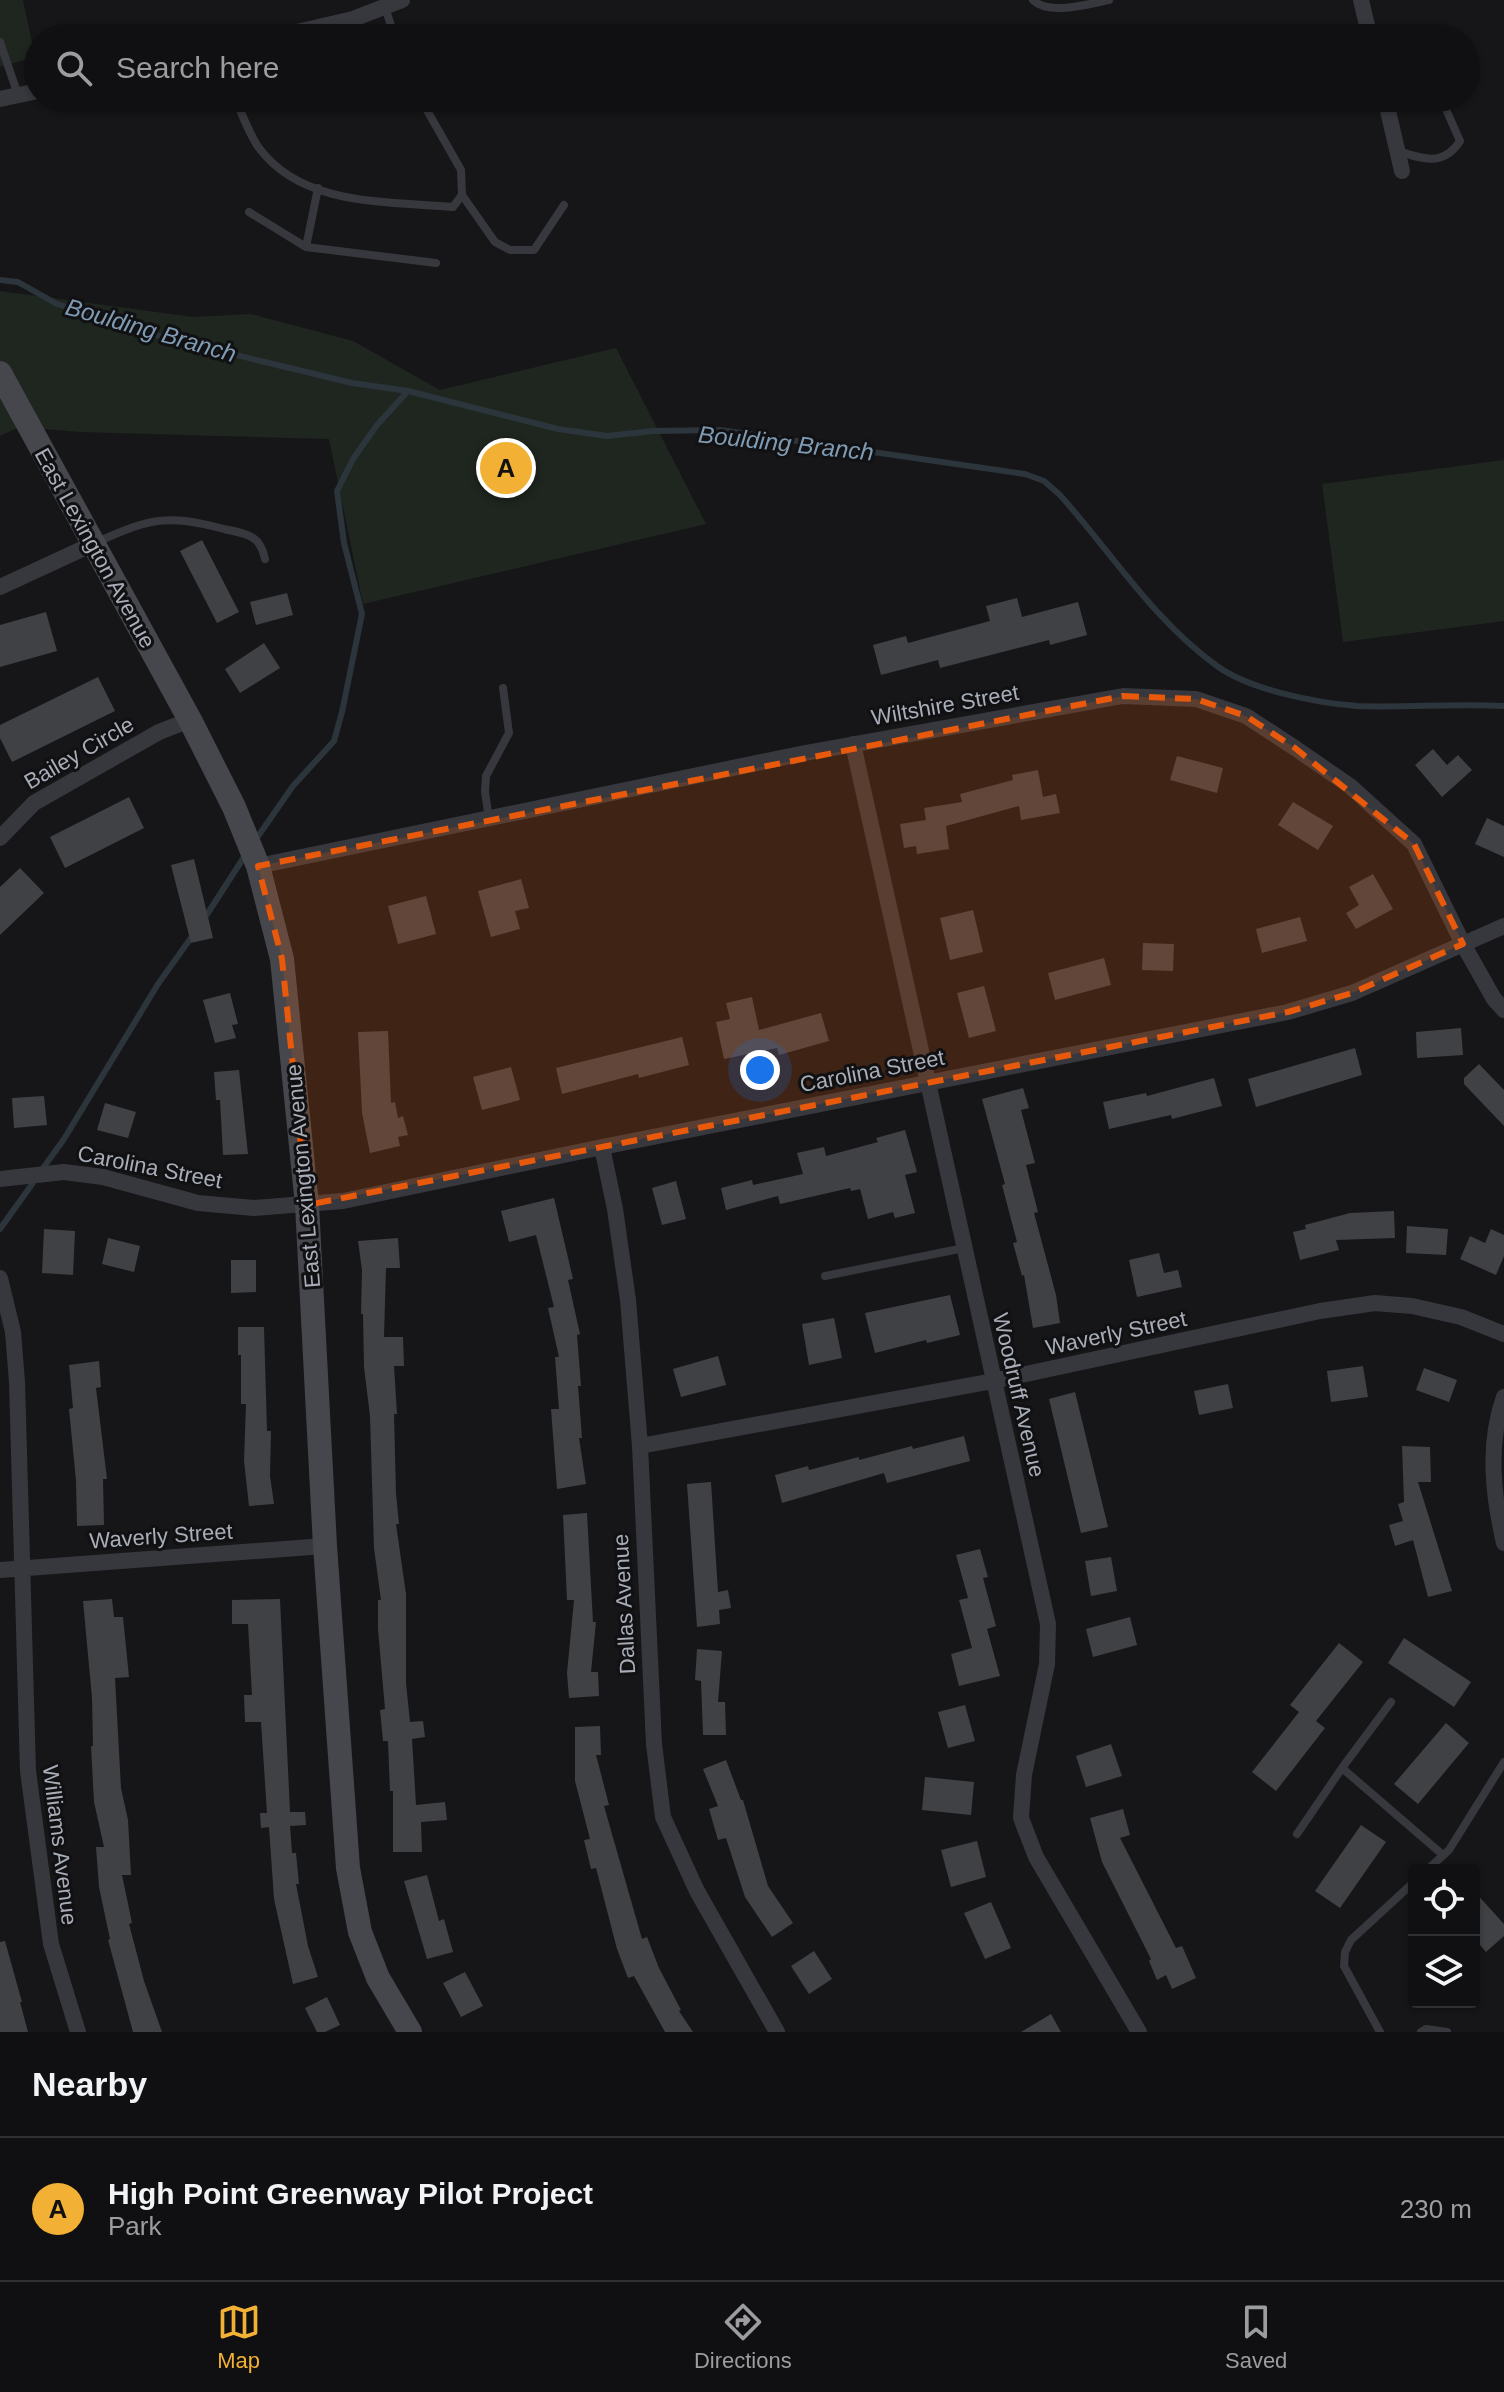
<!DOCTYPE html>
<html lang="en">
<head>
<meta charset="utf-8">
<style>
	:root { --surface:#101012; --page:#1e1e20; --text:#f1f3f6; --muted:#9c9d9f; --line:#303032; --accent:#f2b134 }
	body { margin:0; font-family:Helvetica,sans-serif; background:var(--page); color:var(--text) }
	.controls { position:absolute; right:24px; bottom:24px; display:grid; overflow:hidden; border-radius:8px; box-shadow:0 2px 6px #0004 }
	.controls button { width:72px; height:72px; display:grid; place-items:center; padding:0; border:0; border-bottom:2px solid var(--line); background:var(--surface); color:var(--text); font:40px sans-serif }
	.you { position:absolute; left:760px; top:1070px; width:28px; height:28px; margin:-20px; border:6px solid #fff; border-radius:50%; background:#1a73e8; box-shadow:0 0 0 12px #1a73e833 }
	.badge { display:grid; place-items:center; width:52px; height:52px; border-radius:50%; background:var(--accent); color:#111; font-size:26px; font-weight:700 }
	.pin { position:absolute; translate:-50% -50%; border:4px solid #fff; box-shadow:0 2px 8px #0006 }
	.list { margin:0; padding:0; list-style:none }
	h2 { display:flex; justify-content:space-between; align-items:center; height:104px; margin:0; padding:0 32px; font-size:34px }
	h2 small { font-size:26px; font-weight:400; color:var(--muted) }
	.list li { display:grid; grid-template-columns:52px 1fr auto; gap:24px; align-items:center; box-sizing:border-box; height:144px; padding:0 32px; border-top:2px solid var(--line) }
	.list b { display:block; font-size:30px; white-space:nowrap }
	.list p { margin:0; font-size:26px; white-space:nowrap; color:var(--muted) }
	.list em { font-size:26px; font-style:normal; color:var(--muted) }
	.icon { flex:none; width:44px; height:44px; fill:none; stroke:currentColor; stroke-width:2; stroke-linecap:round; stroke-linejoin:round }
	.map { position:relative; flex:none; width:1504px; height:2032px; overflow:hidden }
	.search { position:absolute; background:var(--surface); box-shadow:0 2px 6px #0004; left:24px; right:24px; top:24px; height:88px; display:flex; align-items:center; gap:20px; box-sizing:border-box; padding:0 28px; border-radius:44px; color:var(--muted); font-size:30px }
	.sheet { height:248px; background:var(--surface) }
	nav { display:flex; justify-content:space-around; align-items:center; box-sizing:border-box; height:112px; border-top:2px solid var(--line); background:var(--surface); font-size:22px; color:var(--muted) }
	nav a { display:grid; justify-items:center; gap:4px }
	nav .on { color:var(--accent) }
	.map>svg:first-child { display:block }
	.green { fill:#1e261f }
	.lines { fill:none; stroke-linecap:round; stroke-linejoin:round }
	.stream { stroke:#2c353c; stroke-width:6 }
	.building { fill:#404145 }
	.service { stroke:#37383d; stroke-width:8 }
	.minor { stroke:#37383d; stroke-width:16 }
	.secondary { stroke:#45474d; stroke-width:24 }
	.marked { fill:#e8590c; fill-opacity:0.2; stroke:#e8590c; stroke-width:6; stroke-dasharray:16 10; stroke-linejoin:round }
	.labels { text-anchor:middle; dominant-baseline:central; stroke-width:6; stroke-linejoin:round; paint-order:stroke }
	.street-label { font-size:22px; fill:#a8adb8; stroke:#111113 }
	.water-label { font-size:24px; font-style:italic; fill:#7f9bb3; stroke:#111113 }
</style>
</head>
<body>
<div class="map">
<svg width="1504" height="2032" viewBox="0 0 1504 2032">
	<rect width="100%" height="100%" fill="#161618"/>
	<path class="green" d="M0,0H23L35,57L0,67Z
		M0,291L193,317L251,314L353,341L440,390L616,348L706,524L363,604L329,439L80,432L20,427L0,436Z
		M1504,460V621L1343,642L1322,484Z"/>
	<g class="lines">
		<path class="stream" d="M0,280L18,282L57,304L166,338L352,383L408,391L558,429L607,436L653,431L720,430L1025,474L1044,481L1060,495C1111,552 1154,621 1217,666C1250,690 1317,703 1357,706C1406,708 1455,703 1504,706
			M254,842L293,786L334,741L342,712L362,614L344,543L337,491L353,459L377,425L408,391
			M204,919L246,854
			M41,1171L64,1139L158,984L193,935
			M0,1229L35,1180"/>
	</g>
	<path class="building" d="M202,540L239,612L217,623L180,551Z
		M287,593L293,615L256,625L250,602Z
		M1017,598L1022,617L1078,602L1087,635L1050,645L1049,640L940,668L938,660L881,675L873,645L906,636L908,643L990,621L986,606Z
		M46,612L57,651L0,667V625Z
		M264,643L280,668L240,693L225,669Z
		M98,677L115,711L12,762L0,738V725Z
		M1433,749L1447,765L1458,755L1472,770L1442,797L1415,765Z
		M1177,756L1223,768L1217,793L1170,780Z
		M1038,770L1043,797L1056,794L1060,813L1021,820L1019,806L946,826L949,849L917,854L916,846L904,848L900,824L926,820L924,808L962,802L960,794L1013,780L1012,775Z
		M129,797L144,828L65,868L50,837Z
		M1293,802L1333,826L1318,850L1278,825Z
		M1487,818L1504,826V857L1475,844Z
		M194,859L213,938L191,943L171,865Z
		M20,868L44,893L0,935V887Z
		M1373,874L1393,909L1356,929L1346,913L1359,905L1349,887Z
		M521,879L529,908L515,911L520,929L491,937L478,891Z
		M426,896L436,934L398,944L388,906Z
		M973,910L983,952L950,960L940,918Z
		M1300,917L1307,941L1262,953L1256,929Z
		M1143,943L1174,944L1173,971L1142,970Z
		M1104,958L1111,985L1055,1000L1048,973Z
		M984,986L996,1031L969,1038L957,993Z
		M230,993L238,1024L232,1025L236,1038L215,1043L203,1000Z
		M752,997L759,1030L821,1013L829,1041L779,1055L777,1048L724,1059L716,1022L730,1019L726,1003Z
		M1461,1028L1463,1055L1417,1058L1416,1032Z
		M388,1031L391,1103L395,1102L398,1118L403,1116L408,1135L398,1137L400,1146L370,1153L362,1113L358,1032Z
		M682,1037L689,1065L639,1078L638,1074L562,1094L556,1068Z
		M1355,1048L1362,1075L1256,1107L1248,1079Z
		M1479,1064L1504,1090V1126L1464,1084V1078Z
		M511,1067L520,1100L482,1110L473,1077Z
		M239,1070L248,1154L223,1155L220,1100H216L214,1072Z
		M1214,1078L1222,1106L1172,1119L1171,1115L1109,1129L1103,1102L1146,1093L1147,1096Z
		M1023,1088L1029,1108L1021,1110L1035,1163L1026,1165L1038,1212L1034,1213L1056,1295L1060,1323L1033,1328L1024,1275L1022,1276L1013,1243L1017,1242L1002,1185L1005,1184L982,1099Z
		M44,1096L47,1125L14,1128L12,1098Z
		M105,1103L136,1112L128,1138L97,1130Z
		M905,1130L917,1172L905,1175L915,1213L895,1218L893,1212L868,1219L860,1189L851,1191L850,1188L780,1204L778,1196L726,1210L721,1188L752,1180L753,1185L803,1174L797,1153L824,1147L826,1156L878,1142L876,1138Z
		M676,1181L686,1219L662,1225L652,1188Z
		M554,1198L573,1279L568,1280L580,1334L577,1335L581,1386H578L582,1438H579L586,1484L557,1489L551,1409H559L555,1357H559L548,1308L554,1307L536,1235L509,1242L501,1211Z
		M1394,1211L1395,1238L1336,1240L1339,1250L1300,1260L1293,1232L1306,1229L1305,1225L1350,1213Z
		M1407,1226L1448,1229L1446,1255L1406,1253Z
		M44,1229L75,1231L73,1275L42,1273Z
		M1491,1229L1504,1235V1256L1496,1275L1460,1259L1470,1236L1485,1243Z
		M108,1238L140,1246L134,1272L102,1264Z
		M398,1238L400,1268H386L384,1337H403L404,1366H394L397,1414H394L396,1494L399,1524H396L406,1594V1683L410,1722L423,1721L425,1737L412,1739L416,1805L445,1802L447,1820L421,1822L422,1852H393V1791H390L388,1741H383L380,1710L385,1709L378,1629V1600H381L374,1548L370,1416L364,1367L363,1314H361L362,1270L358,1241Z
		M1159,1253L1164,1273L1178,1270L1182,1287L1137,1297L1129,1260Z
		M231,1260H256V1292L231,1293Z
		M950,1295L960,1335L927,1343L926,1340L875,1353L865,1313Z
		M834,1318L842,1358L809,1365L802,1324Z
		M238,1327H264L267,1431H271L270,1476L274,1504L249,1506L244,1461L246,1404H241V1355H238Z
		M718,1356L726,1385L681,1397L673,1369Z
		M99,1361L101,1387L96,1388L107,1479H103L104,1525L77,1526L76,1481L69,1409L73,1408L69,1365Z
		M1363,1366L1368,1397L1331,1402L1327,1371Z
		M1424,1368L1457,1380L1449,1402L1416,1390Z
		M1228,1384L1233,1408L1199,1415L1194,1391Z
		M1075,1392L1108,1527L1081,1533L1049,1399Z
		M964,1436L970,1461L887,1483L884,1473L782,1503L775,1475L808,1466L809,1470L859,1457V1460L912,1446L913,1449Z
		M1402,1446L1430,1447L1431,1482H1418L1452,1591L1428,1597L1413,1540L1395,1546L1389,1525L1403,1521L1398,1504L1404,1502Z
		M711,1482L718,1592L728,1590L731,1608L719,1610L720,1624L697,1627L687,1484Z
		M587,1513L593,1622H596L591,1672H598L599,1696L569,1698L567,1673L574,1600H567L563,1515Z
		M980,1549L988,1577L983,1578L996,1626L987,1629L1000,1676L959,1686L951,1654L972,1648L959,1600L968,1598L956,1555Z
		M1111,1557L1117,1591L1091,1596L1085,1561Z
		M112,1599L114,1617H123L129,1677L115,1678L121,1788L128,1820L131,1875H122L132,1923L129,1924L144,1981L162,2032H133L108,1940L110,1939L99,1887L96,1847H104L94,1802L91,1746H93L92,1698L83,1601Z
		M280,1599L290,1812H305L306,1825L290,1826L292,1853H296L299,1884H296L308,1946L318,1977L293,1984L274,1899L269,1827L261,1828L260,1813H267L261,1722H245L244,1695H252L248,1624H232V1600Z
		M1130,1617L1137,1645L1093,1657L1086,1629Z
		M1404,1638L1471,1682L1454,1707L1388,1663Z
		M1339,1643L1363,1662L1316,1721L1325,1728L1276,1791L1252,1772L1299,1712L1290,1705Z
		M697,1649L722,1651L718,1702H725L726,1735H703L701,1681L695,1680Z
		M965,1705L975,1741L948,1748L938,1712Z
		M1446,1723L1469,1743L1418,1804L1394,1784Z
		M600,1726L601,1755H596L609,1805L604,1806L642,1939L647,1937L659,1968L681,2010L679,2011L693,2032H665L634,1976L628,1978L617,1949L596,1868L591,1869L584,1840L590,1839L575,1781V1727Z
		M1111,1744L1122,1776L1086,1787L1076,1756Z
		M726,1760L741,1800H743L768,1886L793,1923L772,1937L745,1897L726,1838L718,1840L709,1809L718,1806L703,1769Z
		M925,1777L974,1782L971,1815L922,1810Z
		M1123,1809L1130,1835L1120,1838L1176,1948L1182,1946L1196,1978L1172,1989L1166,1975L1157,1980L1149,1961L1151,1959L1102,1862L1090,1818Z
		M1361,1825L1386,1842L1340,1908L1315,1891Z
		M977,1841L986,1877L951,1887L941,1850Z
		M427,1875L439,1921L444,1919L453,1952L427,1959L404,1881Z
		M1474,1891L1504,1924V1936L1486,1952L1474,1938Z
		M991,1902L1011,1948L985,1959L964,1913Z
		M5,1941L22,2002H20L28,2032H0V1942Z
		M814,1951L832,1979L809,1994L791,1966Z
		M465,1972L483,2006L461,2017L443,1983Z
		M327,1997L340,2025L325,2032H317L305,2008Z
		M1051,2014L1061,2032H1021Z"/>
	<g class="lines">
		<path class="service" d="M1033,0C1049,16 1088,4 1109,0
			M385,7L395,38
			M0,42L18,95
			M235,98C242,114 249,134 259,148C303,207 388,201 453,207L462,195L461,170L420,98
			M1398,151C1423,159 1443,167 1460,141L1441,98
			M462,195L495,242L510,250H534L564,205
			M249,212L306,247L318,188
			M306,247L436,263
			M97,542C151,518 166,514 224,529C246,534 260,534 265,559
			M489,819L485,792L486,776L509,733L503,688
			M825,1276L964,1248
			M1391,1702L1342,1768L1443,1855
			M1297,1834L1342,1768
			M1427,1870L1449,1850L1504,1762
			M1380,2032L1344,1966L1345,1952L1351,1940L1414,1882
			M1421,2032L1426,2029L1447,2032"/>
		<path class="minor" d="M1361,0L1370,38
			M271,38L353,19L402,0
			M1385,98L1402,171
			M0,99L38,91
			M0,587L93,544
			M853,744L1048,1624L1047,1664L1024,1775L1021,1818L1036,1857L1139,2032
			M0,838L34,803L159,732L190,720
			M258,866L805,753L1123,696L1196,699L1246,716L1295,748L1350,786L1414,844L1463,944L1494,999L1504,1010
			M602,1147L615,1209L628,1300L640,1446L654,1744L663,1817L697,1891L777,2032
			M0,1179L64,1172L103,1177L198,1203L254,1208L343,1201L602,1147L1288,1012L1352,993L1504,926
			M0,1278L13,1332L17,1382L28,1771L51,1944L78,2032
			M1504,1397C1487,1445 1493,1495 1504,1543
			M640,1446L993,1381L1320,1311L1375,1303L1412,1306L1461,1317L1504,1334
			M0,1570L325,1546"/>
		<path class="secondary" d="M0,373L190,720L234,807L258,866L282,959L307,1205L325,1546L348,1868L360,1932L378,1978L410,2032"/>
	</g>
	<path class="marked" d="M1123,696L1196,699L1246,716L1295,748L1414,844L1463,944L1352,993L1288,1012L307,1205L282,959L258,866Z"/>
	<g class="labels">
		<g class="street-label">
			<text transform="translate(95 548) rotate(61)">East Lexington Avenue</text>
			<text transform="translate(945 705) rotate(-10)">Wiltshire Street</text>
			<text transform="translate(79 753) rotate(-30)">Bailey Circle</text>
			<text transform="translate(872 1071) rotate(-11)">Carolina Street</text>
			<text transform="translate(150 1167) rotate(11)">Carolina Street</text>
			<text transform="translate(303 1176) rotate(-95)">East Lexington Avenue</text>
			<text transform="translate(1116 1333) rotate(-12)">Waverly Street</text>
			<text transform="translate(1019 1395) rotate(77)">Woodruff Avenue</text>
			<text transform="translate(161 1536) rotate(-4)">Waverly Street</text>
			<text transform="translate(624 1604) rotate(-93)">Dallas Avenue</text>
			<text transform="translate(60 1845) rotate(83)">Williams Avenue</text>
		</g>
		<g class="water-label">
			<text transform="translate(151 330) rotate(16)">Boulding Branch</text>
			<text transform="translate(786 443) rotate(6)">Boulding Branch</text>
		</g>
	</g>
</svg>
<div class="controls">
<button><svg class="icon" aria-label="locate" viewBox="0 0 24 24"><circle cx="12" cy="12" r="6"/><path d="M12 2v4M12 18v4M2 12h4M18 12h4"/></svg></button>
<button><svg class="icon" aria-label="layers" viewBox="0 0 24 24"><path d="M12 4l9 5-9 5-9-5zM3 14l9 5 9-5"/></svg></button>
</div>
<div class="you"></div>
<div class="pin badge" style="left:506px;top:468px">A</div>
<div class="search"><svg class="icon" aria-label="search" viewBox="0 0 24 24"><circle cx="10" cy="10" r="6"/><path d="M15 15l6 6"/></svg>Search here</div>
</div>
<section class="sheet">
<h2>Nearby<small></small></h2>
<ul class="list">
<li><span class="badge">A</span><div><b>High Point Greenway Pilot Project</b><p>Park</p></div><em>230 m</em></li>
</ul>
</section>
<nav>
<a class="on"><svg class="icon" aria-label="map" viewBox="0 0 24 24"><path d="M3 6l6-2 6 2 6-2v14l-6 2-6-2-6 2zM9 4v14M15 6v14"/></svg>Map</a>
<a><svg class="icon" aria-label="directions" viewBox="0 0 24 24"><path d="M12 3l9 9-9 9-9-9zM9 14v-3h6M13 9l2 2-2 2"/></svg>Directions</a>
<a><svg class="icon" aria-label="saved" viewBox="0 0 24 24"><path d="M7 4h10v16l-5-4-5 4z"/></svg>Saved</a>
</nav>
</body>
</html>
